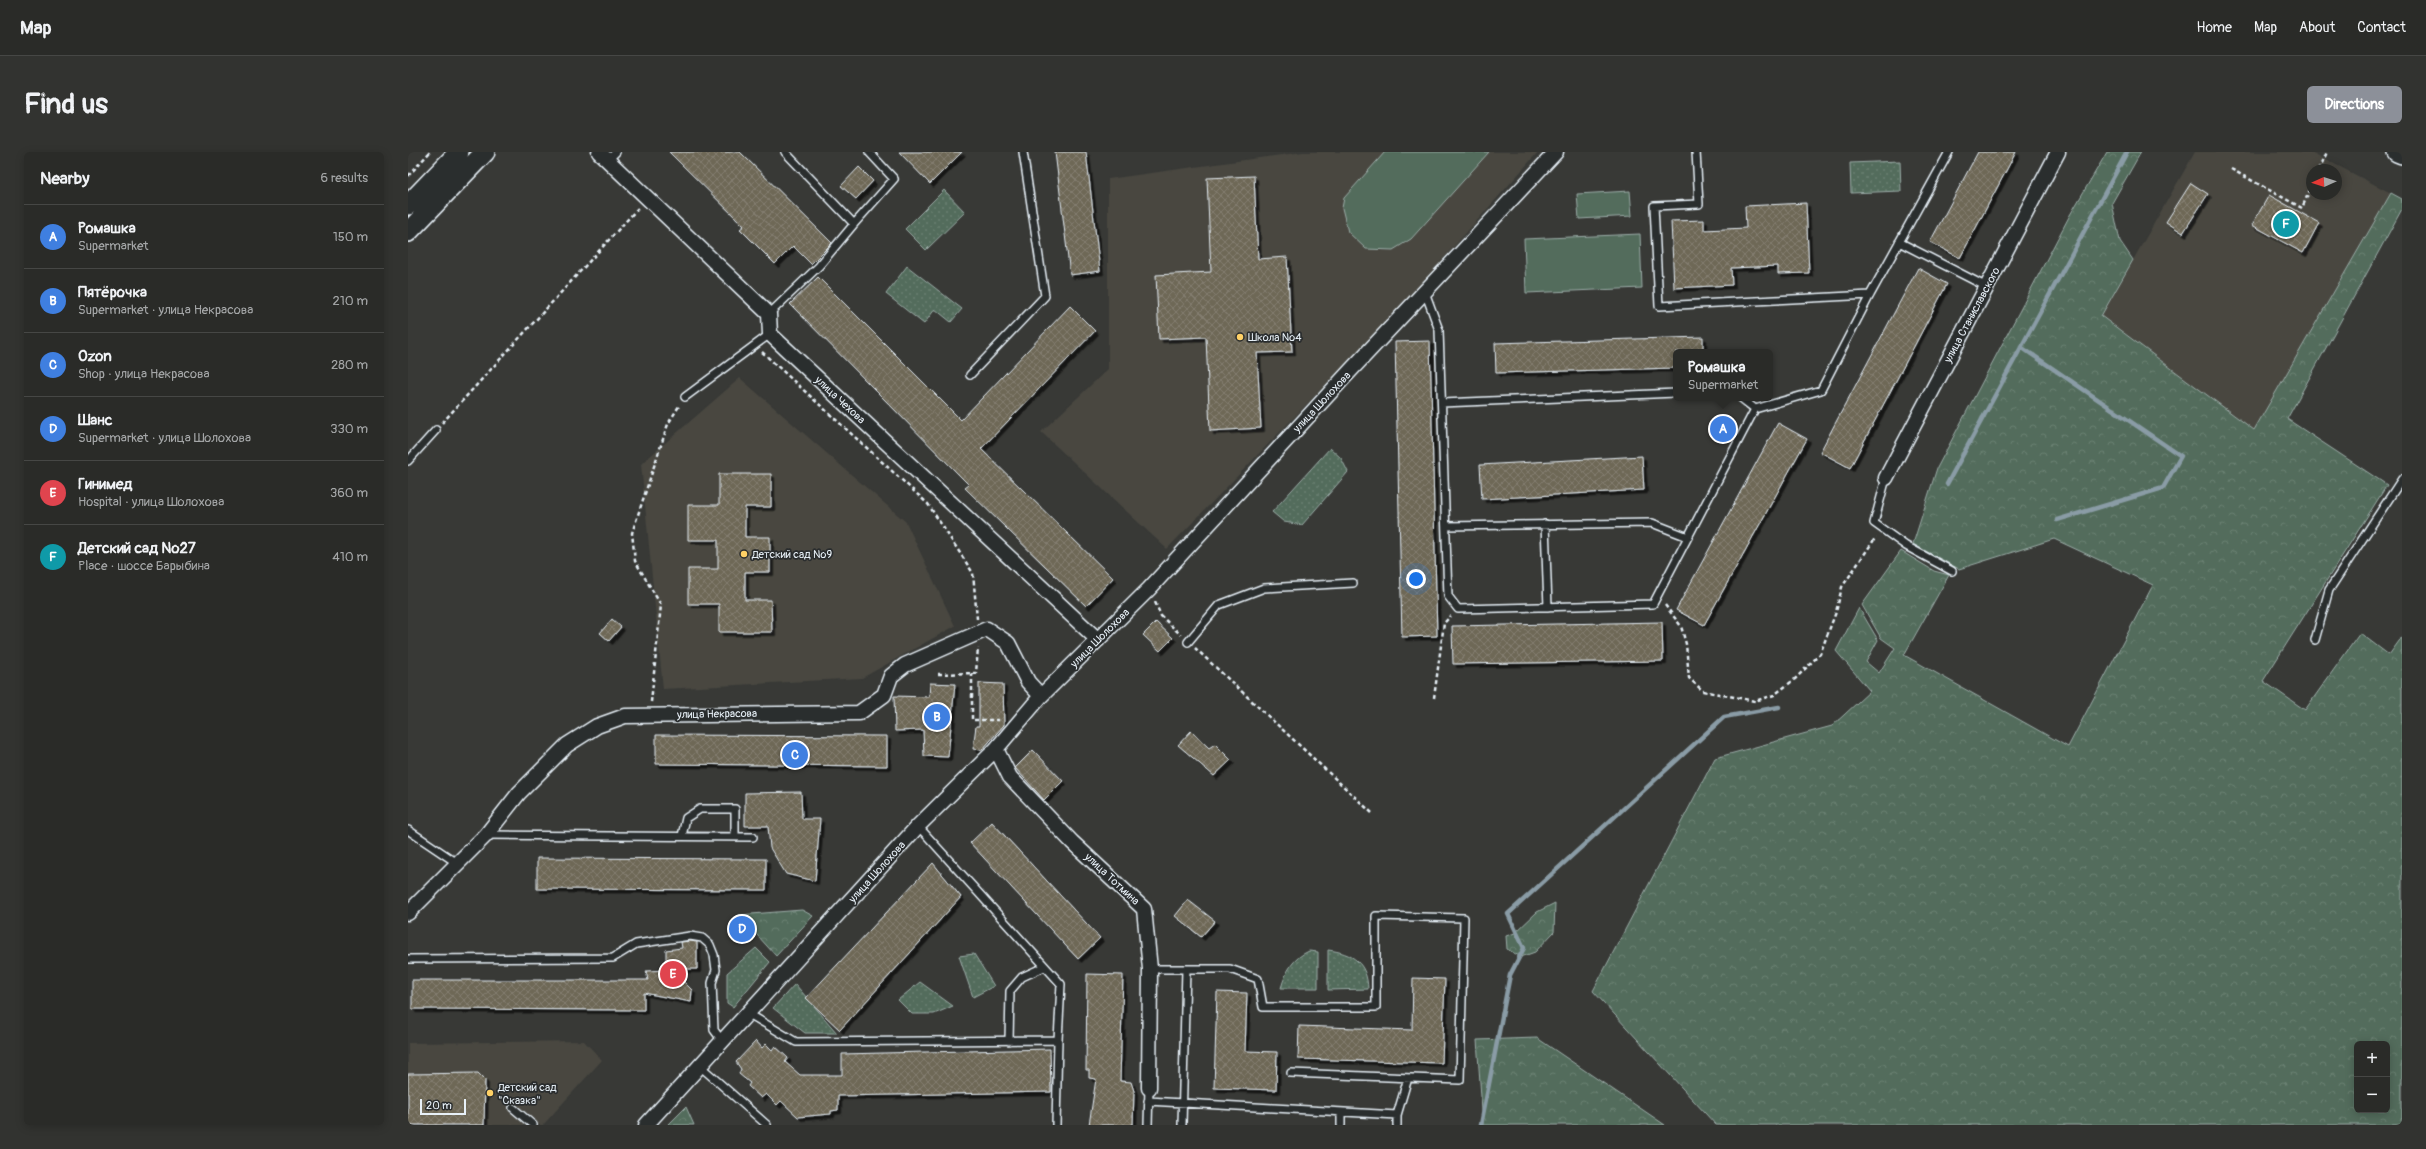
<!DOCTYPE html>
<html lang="en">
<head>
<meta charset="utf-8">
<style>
	:root { --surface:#2a2b28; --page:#323330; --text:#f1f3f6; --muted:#a5a7a8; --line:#464745; --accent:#8c9099 }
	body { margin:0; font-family:Pangolin,sans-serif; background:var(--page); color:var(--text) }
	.controls { position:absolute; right:12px; bottom:12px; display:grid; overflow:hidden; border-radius:6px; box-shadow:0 2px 10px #0003 }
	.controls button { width:36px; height:36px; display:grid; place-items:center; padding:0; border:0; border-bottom:1px solid var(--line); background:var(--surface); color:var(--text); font:20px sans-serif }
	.compass { position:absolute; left:1898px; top:12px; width:36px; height:36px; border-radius:50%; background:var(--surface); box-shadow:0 2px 10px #0003; rotate:267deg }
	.scale { position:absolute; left:12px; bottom:10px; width:46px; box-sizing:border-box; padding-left:4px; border:2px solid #e8f1f8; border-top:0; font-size:11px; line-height:14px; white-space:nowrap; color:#e8f1f8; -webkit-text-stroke:3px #2a2d2e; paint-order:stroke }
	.you { position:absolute; left:1008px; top:427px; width:14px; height:14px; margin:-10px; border:3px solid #fff; border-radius:50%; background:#1a73e8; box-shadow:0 0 0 6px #1a73e833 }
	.badge { display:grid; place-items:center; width:26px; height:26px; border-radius:50%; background:var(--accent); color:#fff; font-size:13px; font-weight:700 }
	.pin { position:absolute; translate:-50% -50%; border:2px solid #fff; box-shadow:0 1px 4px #0006 }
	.popup { position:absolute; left:1265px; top:197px; width:100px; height:52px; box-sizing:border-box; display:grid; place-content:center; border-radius:6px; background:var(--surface); filter:drop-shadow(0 1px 3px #0005); font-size:13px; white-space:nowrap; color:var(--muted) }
	.popup b { font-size:15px; color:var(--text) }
	.popup::after { content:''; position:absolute; left:50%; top:100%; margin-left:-8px; border:8px solid transparent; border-top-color:var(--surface) }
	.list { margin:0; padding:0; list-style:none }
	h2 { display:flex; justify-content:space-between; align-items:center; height:52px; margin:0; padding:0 16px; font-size:17px }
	h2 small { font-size:13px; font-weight:400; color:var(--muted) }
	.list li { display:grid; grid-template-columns:26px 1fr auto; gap:12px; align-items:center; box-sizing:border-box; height:64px; padding:0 16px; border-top:1px solid var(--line) }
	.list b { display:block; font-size:15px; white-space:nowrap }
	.list p { margin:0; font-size:13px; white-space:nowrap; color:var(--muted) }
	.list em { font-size:13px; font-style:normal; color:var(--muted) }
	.map { position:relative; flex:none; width:1994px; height:973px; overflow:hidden; border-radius:6px }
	header { display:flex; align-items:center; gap:24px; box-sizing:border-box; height:56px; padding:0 20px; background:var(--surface); border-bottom:1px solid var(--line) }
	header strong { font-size:19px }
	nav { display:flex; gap:22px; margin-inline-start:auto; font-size:14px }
	.intro { display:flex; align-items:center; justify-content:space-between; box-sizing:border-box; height:96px; padding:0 24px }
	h1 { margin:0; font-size:28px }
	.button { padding:10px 18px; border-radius:6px; background:var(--accent); color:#fff; font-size:14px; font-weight:700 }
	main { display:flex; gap:24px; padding:0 24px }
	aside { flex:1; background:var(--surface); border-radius:6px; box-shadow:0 2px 10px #0003 }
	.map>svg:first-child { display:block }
	.built { fill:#484740; fill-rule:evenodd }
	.grass { fill:url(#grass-dots); stroke:#9daeaa }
	.forest { fill:url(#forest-crowns); stroke:#9daeaa; fill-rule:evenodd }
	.pitch { fill:#526c5b; stroke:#9daeaa }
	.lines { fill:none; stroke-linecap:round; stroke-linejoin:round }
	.stream { stroke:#8a9ca6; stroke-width:4.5 }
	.building { fill:url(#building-cross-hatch); stroke:#e8f1f8; filter:url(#shadow) }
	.lane-casing { stroke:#e8f1f8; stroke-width:10 }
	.street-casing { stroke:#e8f1f8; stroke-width:17 }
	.secondary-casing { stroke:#e8f1f8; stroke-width:22 }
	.path { stroke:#e8f1f8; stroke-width:2.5; stroke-dasharray:4 3; stroke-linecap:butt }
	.lane { stroke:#2a2d2e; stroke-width:7 }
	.street { stroke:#2a2d2e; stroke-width:14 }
	.secondary { stroke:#2a2d2e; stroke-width:19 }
	.poi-dot { fill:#ffd166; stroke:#2a2d2e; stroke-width:1.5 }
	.labels { text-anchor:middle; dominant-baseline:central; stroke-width:3.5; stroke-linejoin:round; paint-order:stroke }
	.street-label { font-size:11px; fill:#e8f1f8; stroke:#2a2d2e }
	.poi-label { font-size:11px; fill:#e8f1f8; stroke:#2a2d2e; text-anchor:start }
</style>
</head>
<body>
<header>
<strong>Map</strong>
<nav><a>Home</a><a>Map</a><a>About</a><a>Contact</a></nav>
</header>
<div class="intro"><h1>Find us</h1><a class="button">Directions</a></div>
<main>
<aside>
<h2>Nearby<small>6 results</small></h2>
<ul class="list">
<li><span class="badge" style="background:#3f7fe0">A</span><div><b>Ромашка</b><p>Supermarket</p></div><em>150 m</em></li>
<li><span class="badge" style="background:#3f7fe0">B</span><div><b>Пятёрочка</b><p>Supermarket · улица Некрасова</p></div><em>210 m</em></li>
<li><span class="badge" style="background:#3f7fe0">C</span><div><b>Ozon</b><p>Shop · улица Некрасова</p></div><em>280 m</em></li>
<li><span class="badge" style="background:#3f7fe0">D</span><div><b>Шанс</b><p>Supermarket · улица Шолохова</p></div><em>330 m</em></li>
<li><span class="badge" style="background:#e0444e">E</span><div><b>Гинимед</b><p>Hospital · улица Шолохова</p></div><em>360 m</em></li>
<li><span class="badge" style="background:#0f9aa8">F</span><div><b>Детский сад №27</b><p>Place · шоссе Барыбина</p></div><em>410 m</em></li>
</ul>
</aside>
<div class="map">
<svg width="1994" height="973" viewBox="0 0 1994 973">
	<defs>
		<pattern id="grass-dots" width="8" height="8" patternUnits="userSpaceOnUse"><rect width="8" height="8" fill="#526c5b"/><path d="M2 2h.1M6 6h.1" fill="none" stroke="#6b8173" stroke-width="1.8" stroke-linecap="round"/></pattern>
		<pattern id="forest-crowns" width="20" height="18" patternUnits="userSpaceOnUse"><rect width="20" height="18" fill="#526c5b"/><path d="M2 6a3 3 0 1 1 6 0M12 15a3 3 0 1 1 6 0" fill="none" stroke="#6b8173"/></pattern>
		<pattern id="building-cross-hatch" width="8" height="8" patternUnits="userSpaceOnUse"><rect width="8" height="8" fill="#6e6757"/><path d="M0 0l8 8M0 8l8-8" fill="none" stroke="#837d70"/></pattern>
		<filter id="shadow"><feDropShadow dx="3.5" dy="3.5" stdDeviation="0" flood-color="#0009"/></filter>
	</defs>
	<rect width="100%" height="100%" fill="#383936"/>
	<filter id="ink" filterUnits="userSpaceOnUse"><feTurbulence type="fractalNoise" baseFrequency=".025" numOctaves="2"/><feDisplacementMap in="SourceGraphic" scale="8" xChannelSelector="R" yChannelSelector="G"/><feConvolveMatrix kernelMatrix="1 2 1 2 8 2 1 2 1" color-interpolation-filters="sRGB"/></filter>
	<g filter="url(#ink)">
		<path class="built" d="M895,0H1130L986,162L759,397L633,280L700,217V27Z
			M1787,0H1903L1983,41L1846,279L1693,164ZM1904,18H1928V42H1904Z
			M332,226L498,370L547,474L454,526L255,537L233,312Z
			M176,889L194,908L135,973H0V891Z"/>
		<path class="grass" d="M1492,9L1493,39L1443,41L1442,11Z
			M536,38L557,60L518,98L497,77Z
			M499,114L554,157L543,170L527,157L516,172L478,142Z
			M922,296L933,306L940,320L894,373L876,370L864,360Z
			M348,796L362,810L325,855L319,851V821Z
			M920,798C945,801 959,811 960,837L920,838Z
			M901,799L910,800V836H873C878,819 885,806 901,799Z
			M566,802L586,834L565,845L551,804Z
			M512,830L545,854L526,862H504L490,848Z
			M387,832L429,881H397L365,856Z"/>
		<path class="forest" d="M1699,0H1733L1704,51L1712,89L1725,108L1693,164L1846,278L1983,41L1994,47V57L1879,267L1979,333L1855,529L1897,558L1952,481L1981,503L1994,485V973H1308L1185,839L1307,606L1424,574L1462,539L1428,499L1451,456L1470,488L1458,510L1471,521L1487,496L1473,486L1454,453L1493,399L1526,419L1541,423L1496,503L1660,595L1745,433L1646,387L1551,417L1505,392L1529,316L1662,63ZM1949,892H1979V958H1949Z
			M1147,751L1146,780L1127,800L1113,805L1099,797L1098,784L1107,781L1129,760Z
			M394,758L405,764L368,804L331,763Z
			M1129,886L1257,973H1075L1069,888Z
			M278,955L286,973H260Z"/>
		<path class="pitch" d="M977,0H1081L1003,87L985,98L958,97L940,80L934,56L936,46Z
			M1222,39L1224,64L1171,67L1169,42Z
			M1232,82L1234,136L1118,141L1116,87Z"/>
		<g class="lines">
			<path class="stream" d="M1613,195L1773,304L1755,336L1649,368
				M1539,332L1719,0
				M1073,973L1102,823L1116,796L1100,762L1316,565L1371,555"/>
		</g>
		<path class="building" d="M261,0H332L424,91L403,112L385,94L367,112L332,77L336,74Z
			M491,0H554L522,32Z
			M647,0H678L692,119L662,123Z
			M1570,0H1608L1552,106L1522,90Z
			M451,15L465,29L448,47L433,34Z
			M846,24L850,107L879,105L884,200L849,201L853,276L802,279L798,185L751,187L748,123L803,120L799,26Z
			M1783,31L1800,42L1775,81L1758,70Z
			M1861,43L1911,71L1895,101L1844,73Z
			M1398,51L1401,121L1370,122V114L1323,116L1324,133L1266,136L1263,69L1296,68V78L1338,76L1337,54Z
			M1510,116L1539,132L1442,316L1412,300Z
			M410,125L553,268L662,154L687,179L573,297L705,426L678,454L557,336L561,333L382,152Z
			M1295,185V200H1268V216L1088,221L1087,191Z
			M1022,189L1029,484L994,485L987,190Z
			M1309,267L1327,277L1320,287L1303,278Z
			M1370,271L1399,287L1296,473L1268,458Z
			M1234,304L1236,338L1074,347L1072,313Z
			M311,322H363V355H337V385H362V420H337V448H363L364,480H311V452H280V417H310V388H280V353H311Z
			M204,467L213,475L201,489L192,481Z
			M748,470L765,486L752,499L735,483Z
			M1254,470L1255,509L1045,512L1044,474Z
			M522,531L547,532L540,605L516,604L515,578L487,579L486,544L521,545Z
			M571,531L595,532L596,573L574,598L565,597L568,574H571Z
			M783,579L801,596L807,592L823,608L806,624L770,593Z
			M248,583L479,584V614L248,612Z
			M625,598L655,629L636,648L607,616Z
			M393,640L394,667H412L407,729L378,722L362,696L360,674H337V641Z
			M584,670L692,786L670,807L562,691Z
			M129,706L358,707V738L129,737Z
			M525,711L553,745L432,878L398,846Z
			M780,748L807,769L793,785L767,764Z
			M332,766L345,778L335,788L322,776Z
			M282,789L289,790V817H258V798L274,796L273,790Z
			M264,818L284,838L283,850L236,841V858L4,857V828H240L238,819Z
			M679,822L715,823L712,929L723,930L726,939L725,973H681L688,927L681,926V918H678Z
			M1005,826L1037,827L1034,911L890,907L891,874L1004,878Z
			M809,840L839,841L837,899L869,900L868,938L806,936Z
			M348,889L354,896L358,892L364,898L367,894L380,906L377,910L392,923H434V902L642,897L643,940L430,944V958L423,959V962L390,965L373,949L369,953L358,942L353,946L340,934L342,931L331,922L333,917L328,910Z
			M70,921L77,928L76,973H0V922Z"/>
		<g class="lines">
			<defs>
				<path id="lane" d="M1288,0L1291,52L1246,54L1251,154L1462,143
					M200,8L208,0
					M446,72L486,27L461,0
					M1491,90L1579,135
					M1017,140L1031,178L1040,444L1050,457L1245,452L1347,257L1413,238L1462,143L1541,0
					M361,162L411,114L446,72L377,0
					M562,223L637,144L615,0
					M277,245L362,182
					M1333,246L1347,257
					M1034,251L1268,241
					M0,309L28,278
					M1478,326L1466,371L1498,394L1544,419
					M1137,372L1140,455
					M1038,374L1244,371L1280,385
					M1907,488L1921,438L1994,327
					M780,490L811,453L856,436L945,431
					M510,674L653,832L650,888
					M0,678L49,711
					M78,683L345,685
					M274,684L278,666L292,657H327V685
					M0,807L205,806L228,792L282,784L294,786L302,793L306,803L308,818L304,831L306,878L315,890
					M742,817H822L850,827L855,855H968V764L1056,766L1052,928L883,921
					M341,862L388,890L650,888L648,973
					M601,889L602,839L614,825L636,815
					M292,914L359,973
					M740,949L989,963
					M105,956L125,973
					M740,973L741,936
					M774,973L778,817
					M933,973V960
					M989,973V963L1000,926"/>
				<path id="street" d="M191,0L361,162L362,182L690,488
					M1478,326L1650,0
					M588,597L602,625L664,690L736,757L742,817L741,936
					M0,761L78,683L111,641L159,593L189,574L217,564L451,561L476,543L483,524L497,513L579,477L600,491L620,530L633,544
					M238,973L510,674L588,597L633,544L741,437L943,218L1148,0"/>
				<path id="secondary" d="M1989,0L1994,2
					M0,53L51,0
					M0,80L77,0"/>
			</defs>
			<use href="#lane" class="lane-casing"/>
			<use href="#street" class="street-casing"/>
			<use href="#secondary" class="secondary-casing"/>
			<path class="path" d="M1823,17L1894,56L1904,33
				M1911,18L1919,0
				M0,24L22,0
				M354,200L520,352L565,421L569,467
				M34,271L230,56
				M747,450L753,464L773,483
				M1257,453L1273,474L1278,492L1281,526L1295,539L1347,549L1366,543L1387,527L1412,502L1428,460L1434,435L1468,385
				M787,496L964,661
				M564,521V568H593
				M530,522L568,521L570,496
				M1026,546L1036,471L1043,464
				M243,550L253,453L227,409L224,381L260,272L271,254"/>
			<use href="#lane" class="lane"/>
			<use href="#street" class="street"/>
			<use href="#secondary" class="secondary"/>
		</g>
	</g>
	<g class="poi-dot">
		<circle cx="832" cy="185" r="4"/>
		<circle cx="336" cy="402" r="4"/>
		<circle cx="82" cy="941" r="4"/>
	</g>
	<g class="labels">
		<g class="street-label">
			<text transform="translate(1564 163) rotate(-62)">улица Станиславского</text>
			<text transform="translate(432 248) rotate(43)">улица Чехова</text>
			<text transform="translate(914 250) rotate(-47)">улица Шолохова</text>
			<text transform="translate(692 486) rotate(-45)">улица Шолохова</text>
			<text transform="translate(309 562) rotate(-1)">улица Некрасова</text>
			<text transform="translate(469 720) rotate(-48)">улица Шолохова</text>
			<text transform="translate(704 727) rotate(43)">улица Тотмина</text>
		</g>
		<g class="poi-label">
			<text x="840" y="185">Школа №4</text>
			<text x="344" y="402">Детский сад №9</text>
			<text x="90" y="935">Детский сад<tspan x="90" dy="13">"Сказка"</tspan></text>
		</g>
	</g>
</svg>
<div class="controls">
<button>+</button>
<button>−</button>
</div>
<svg class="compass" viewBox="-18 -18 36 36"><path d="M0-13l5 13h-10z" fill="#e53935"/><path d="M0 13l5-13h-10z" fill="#a5a7a8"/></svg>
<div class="scale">20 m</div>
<div class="you"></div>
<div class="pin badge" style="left:1315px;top:277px;background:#3f7fe0">A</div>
<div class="popup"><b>Ромашка</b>Supermarket</div>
<div class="pin badge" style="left:529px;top:565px;background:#3f7fe0">B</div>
<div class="pin badge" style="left:387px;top:603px;background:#3f7fe0">C</div>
<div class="pin badge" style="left:334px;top:777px;background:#3f7fe0">D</div>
<div class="pin badge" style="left:265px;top:822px;background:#e0444e">E</div>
<div class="pin badge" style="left:1878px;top:72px;background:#0f9aa8">F</div>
</div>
</main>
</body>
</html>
